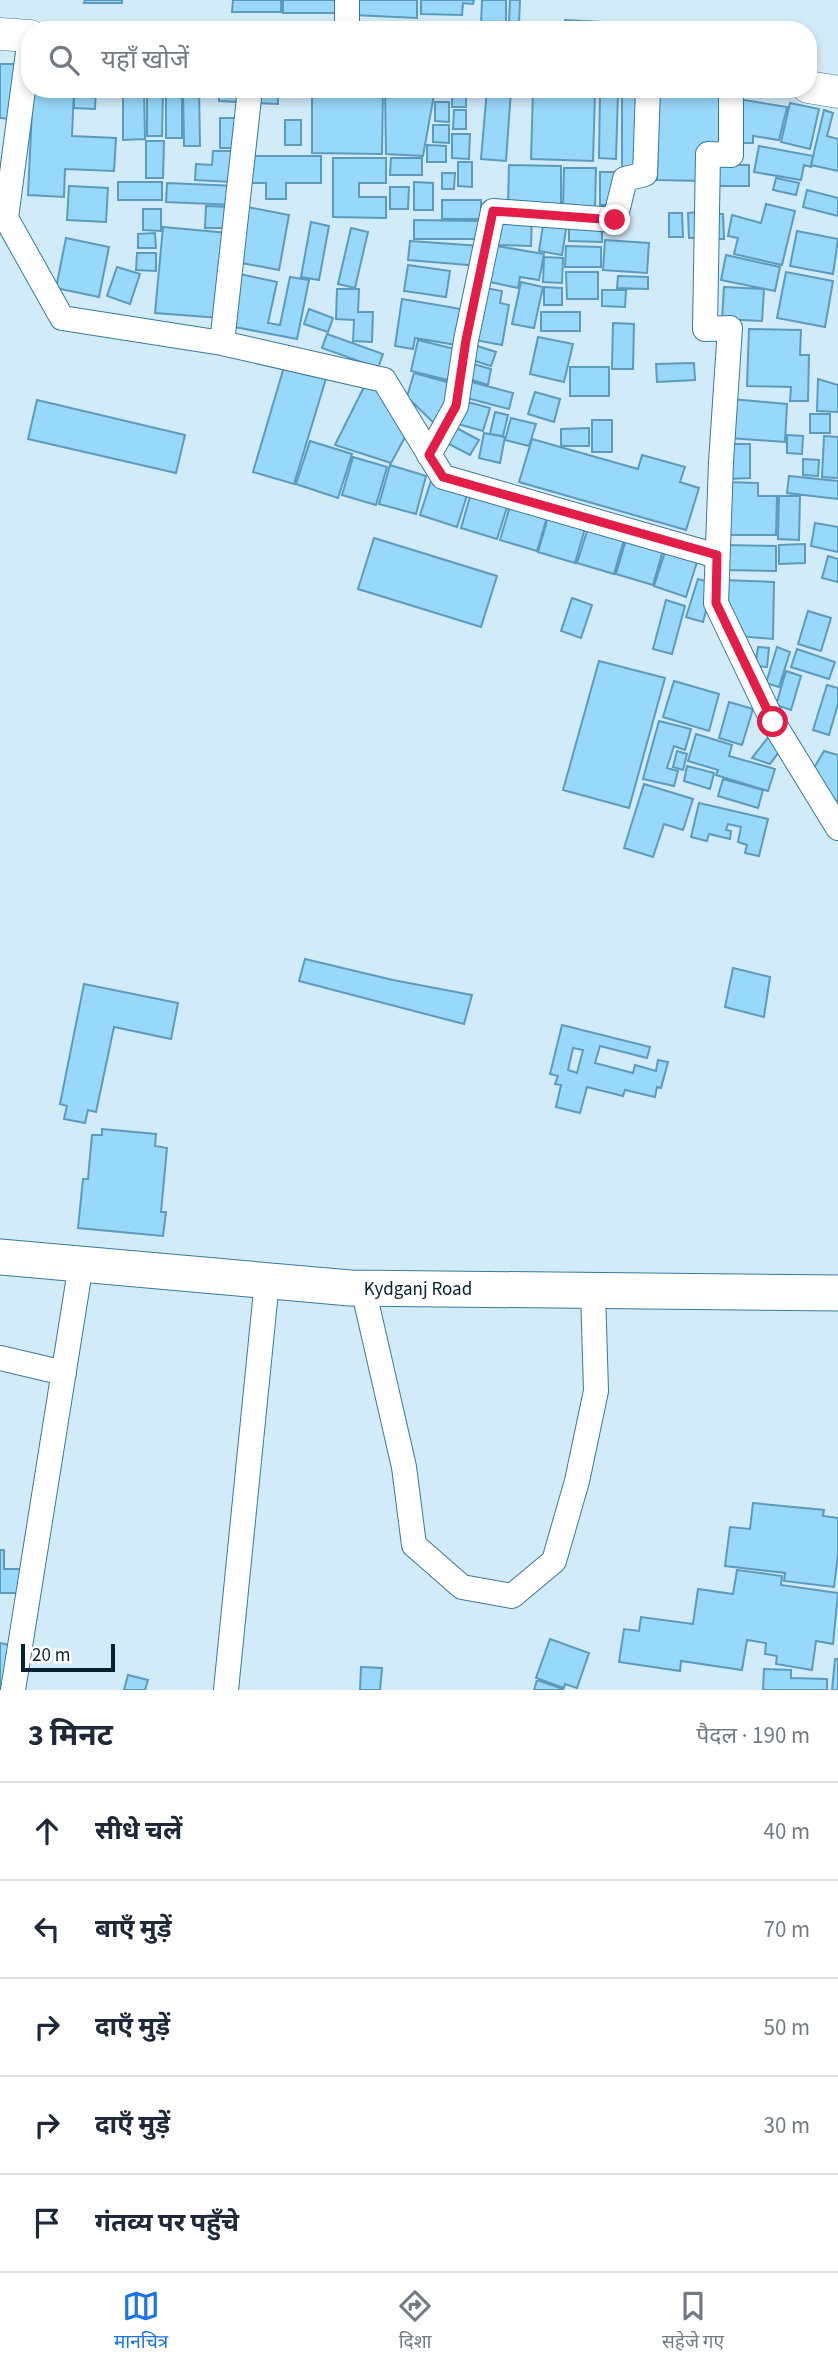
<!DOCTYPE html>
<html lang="hi">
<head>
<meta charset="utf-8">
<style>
	:root { --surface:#fff; --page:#f2f2f3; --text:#1f2937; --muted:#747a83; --line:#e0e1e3; --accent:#1a73e8 }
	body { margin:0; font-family:"Source Sans 3","Noto Sans Devanagari",sans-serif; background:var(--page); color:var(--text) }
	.scale { position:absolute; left:21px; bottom:18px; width:94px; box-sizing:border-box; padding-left:7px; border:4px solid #07222e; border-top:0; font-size:19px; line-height:24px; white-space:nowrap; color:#07222e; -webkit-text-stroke:5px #fff; paint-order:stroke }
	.stop { position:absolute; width:21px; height:21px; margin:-16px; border:5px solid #e11d48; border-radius:50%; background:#fff }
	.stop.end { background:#e11d48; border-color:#fff; box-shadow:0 2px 7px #0008 }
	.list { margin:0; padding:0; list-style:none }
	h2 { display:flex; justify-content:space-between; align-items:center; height:91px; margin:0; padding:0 28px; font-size:30px }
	h2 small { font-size:23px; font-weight:400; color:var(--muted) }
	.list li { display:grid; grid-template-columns:46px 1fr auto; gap:21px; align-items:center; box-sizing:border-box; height:98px; padding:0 28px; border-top:2px solid var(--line) }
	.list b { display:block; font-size:26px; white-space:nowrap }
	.list em { font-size:23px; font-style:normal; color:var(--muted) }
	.icon { flex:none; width:38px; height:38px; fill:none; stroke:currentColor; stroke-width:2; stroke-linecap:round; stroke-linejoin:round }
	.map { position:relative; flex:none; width:838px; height:1690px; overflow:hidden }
	.search { position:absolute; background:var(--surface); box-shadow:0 4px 10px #0003; left:21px; right:21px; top:21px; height:77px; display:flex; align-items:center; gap:18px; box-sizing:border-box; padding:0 24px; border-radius:28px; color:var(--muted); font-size:26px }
	.sheet { height:581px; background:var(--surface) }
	nav { display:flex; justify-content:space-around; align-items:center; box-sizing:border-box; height:98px; border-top:2px solid var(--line); background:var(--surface); font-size:19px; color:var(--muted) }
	nav a { display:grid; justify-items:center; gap:4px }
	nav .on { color:var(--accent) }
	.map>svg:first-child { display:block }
	.building { fill:#98d8fb; stroke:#5c9bbb; stroke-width:2; fill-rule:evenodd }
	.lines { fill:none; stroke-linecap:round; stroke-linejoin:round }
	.minor-casing { stroke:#397998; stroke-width:26 }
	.tertiary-casing { stroke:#397998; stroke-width:33 }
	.secondary-casing { stroke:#397998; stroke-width:37 }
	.minor { stroke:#fff; stroke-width:24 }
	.tertiary { stroke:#fff; stroke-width:32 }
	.secondary { stroke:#fff; stroke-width:35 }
	.route { stroke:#e11d48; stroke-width:9 }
	.labels { text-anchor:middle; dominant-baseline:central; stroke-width:5; stroke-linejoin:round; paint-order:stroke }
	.street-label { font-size:19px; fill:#07222e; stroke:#fff }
</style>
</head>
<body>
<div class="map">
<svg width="838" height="1690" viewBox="0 0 838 1690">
	<rect width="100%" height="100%" fill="#d2ebf8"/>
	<path class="building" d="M85,0H122V3H84Z
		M233,0H281V12H232Z
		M283,0H344V13H283Z
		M355,0H417V18L354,15Z
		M421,0H474L473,4L463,3L462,15L421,14Z
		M482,0H506V26H481Z
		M510,0H520L519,23L509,22Z
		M565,20L602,22V30H564Z
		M0,64H15L13,119L0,118Z
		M33,89H74L72,136L116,138L114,171L65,169L64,197L28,195Z
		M74,89H96L95,109L74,108Z
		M123,89H144L145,139L123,140Z
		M147,89H163L162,136H147Z
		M166,89H182V138H166Z
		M183,89H199L200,146H184Z
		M219,89H238V102L219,101Z
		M257,89H278V104L257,103Z
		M280,89H293V97H280Z
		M312,89H383L382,154L312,153Z
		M385,89H435L423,156L386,154Z
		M452,89H466V107H452Z
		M487,89L511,90L506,161L481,159Z
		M533,91L595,93L593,161L531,159Z
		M600,92H618L616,159L599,158Z
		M659,92L727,93L726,146L702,181L657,180Z
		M622,93H652V169H622Z
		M738,99L787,107L779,140L753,136V143H737Z
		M435,102H449V122L435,121Z
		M790,103L819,109L810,149L781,142Z
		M454,110H466V129H453Z
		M824,110L833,113L827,136L838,139V171L811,165Z
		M220,118H237V148H220Z
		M285,120H301V145H285Z
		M433,125H449V143L433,142Z
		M452,134H470L469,159L452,158Z
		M146,141H164L163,178H146Z
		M427,145L446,146V162H427Z
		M759,146L813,156L811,167L804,165L801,180L754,172Z
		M213,151H232L231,182L195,180L196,164L212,165Z
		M250,156H321V183H286V199H266V183H249Z
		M333,158H386V183H359V197H386V218L333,217Z
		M391,158H422V175H390Z
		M458,162H472V187L458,186Z
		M509,165L561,166V206L508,205Z
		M713,165H749V186H713Z
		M564,168H596L595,207H563Z
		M600,172H622V205H600Z
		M442,173H455L454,189H442Z
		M776,178L799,183L796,195L773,190Z
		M118,182H162V200H118Z
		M414,182L433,183V210H414Z
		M167,183L236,186L235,205L166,202Z
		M69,186L108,188L106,222L67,220Z
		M390,187H409L408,209H390Z
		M807,190L838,198V216L803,207Z
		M442,200H481V219H442Z
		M766,204L795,211L782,265L734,254L738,238L728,236L732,215L761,223Z
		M206,206L231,207L230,228H205Z
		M247,207L289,215L279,270L236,262Z
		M143,209H161V231L143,230Z
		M699,212L700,238H689L688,213Z
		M669,213H682L683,237H669Z
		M499,214L532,215L531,246L498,245Z
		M710,214H723L724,239H711Z
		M544,219L567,223L562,255L539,251Z
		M414,220L480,221V239H414Z
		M569,221L602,222V242L569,241Z
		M311,222L329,226L319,280L301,277Z
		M163,227L228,233L220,318L155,313Z
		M351,228L368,232L355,288L338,284Z
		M797,231L838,239L833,274L790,266Z
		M155,233L156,248H138V234Z
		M66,238L109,247L99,297L56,288Z
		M605,240L649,243L647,273L603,270Z
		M410,241L481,246L480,266L408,260Z
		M491,245L544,254L539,280L520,277L518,288L485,281Z
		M566,246L601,247V267H565Z
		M137,253H156V271L136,270Z
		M726,255L780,267L775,291L721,280Z
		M544,257L563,258L562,283L543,282Z
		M408,265L450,271L446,297L404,291Z
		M117,267L140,274L130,304L107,296Z
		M566,272H598V299H567Z
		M786,272L833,281L825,327L777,318Z
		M235,273L277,282L268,323L280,325L290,277L309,280L297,339L224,325Z
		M618,276L648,277V289L617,288Z
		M521,282L543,287L534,328L512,324Z
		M544,287L562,288V305H544Z
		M724,287L764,289L762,321L722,319Z
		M485,288L502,291L500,303L509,305L502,345L475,340Z
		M337,289H359L358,312H373L372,342L353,341L354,320L336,319Z
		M602,290H626L625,307L602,306Z
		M402,299L473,311L468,347L415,338L413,349L395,346Z
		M309,309L333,318L328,332L304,324Z
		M541,312H580V331H541Z
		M613,323L634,324L633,369H612Z
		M749,329L801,330L800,355H809L808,401H790L791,387L747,386Z
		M327,334L383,354L378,368L322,348Z
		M538,337L573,344L564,382L530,374Z
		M418,340L467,352L460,383L411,371Z
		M477,346L496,352L491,366L472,360Z
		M289,350L331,362L294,484L253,472Z
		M694,363L695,380L657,382L656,364Z
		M473,364L491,369L488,385L469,379Z
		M570,367H609V396H570Z
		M414,373L458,385L442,431L407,397Z
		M368,379L417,415L391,463L335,445Z
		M818,379L838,385V412L817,411Z
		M468,381L513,393L509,409L463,397Z
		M535,392L560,399L554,422L528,414Z
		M732,399L787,404L785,442L729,438Z
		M37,400L185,435L176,473L28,439Z
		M460,400L490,408L483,431L454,423Z
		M495,412L508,415L503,436L490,434Z
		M810,414H830V433H810Z
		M511,418L536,424L529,446L505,440Z
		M592,420H612V452H592Z
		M451,425L479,440L470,455L443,441Z
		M589,428V446H561V429Z
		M484,433L505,437L500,463L479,458Z
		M787,435L803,436L802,454L787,453Z
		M824,436L838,437V478L822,477Z
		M532,439L638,469L642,455L685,467L680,482L699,488L686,530L519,482Z
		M310,441L352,454L338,498L296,484Z
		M727,444H750V478L728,479Z
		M353,457L387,467L376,505L342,495Z
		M803,459L819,460L818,476L803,475Z
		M390,465L426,476L416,514L379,504Z
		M789,476L838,481V499L787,493Z
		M432,478L469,489L457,527L420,515Z
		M724,482L758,483V496H777L776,535H724Z
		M472,490L509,501L497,539L461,528Z
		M779,496H800L799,540L778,539Z
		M511,503L548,514L537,551L500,540Z
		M549,514L586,525L575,563L538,552Z
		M815,523L838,527V552L811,546Z
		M589,525L625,536L614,574L577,563Z
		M627,536L664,547L653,585L616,574Z
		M374,538L497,576L481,627L358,589Z
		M805,544V563L779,564V545Z
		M722,545L776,546V571L722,570Z
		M666,549L698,559L686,597L654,586Z
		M828,556L838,559V582L822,578Z
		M698,579L713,583L703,622L686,617Z
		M722,580L774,582L773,639L739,636Z
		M572,598L592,605L581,638L561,631Z
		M666,600L685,606L672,654L653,649Z
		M808,611L831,618L821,651L798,644Z
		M758,647L769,648L767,667L755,666Z
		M777,647L790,652L779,687L766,683Z
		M797,649L835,662L829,679L791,667Z
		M599,661L665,678L629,808L563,790Z
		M786,671L801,676L791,710L776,705Z
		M674,681L719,694L709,731L663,717Z
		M827,685L838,688V704L829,735L813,730Z
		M729,702L753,709L742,745L719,738Z
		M659,721L691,729L685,750L674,746L667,768L678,771L674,786L643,779Z
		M696,734L732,745L729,756L775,769L768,791L716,775L718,770L688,761Z
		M770,735L781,749L770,764L752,758Z
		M677,751L687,754L683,770L673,767Z
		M824,751L838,755V803L811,773Z
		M687,766L714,773L710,789L684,781Z
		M723,779L763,790L758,808L718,796Z
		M644,784L693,799L683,830L664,824L653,857L624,848Z
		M699,803L768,819L759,856L745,853L747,845L738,842L741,827L728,824L726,830L731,831L730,839L709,834L707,841L691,837Z
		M305,959L393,980L472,995L464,1024L299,981Z
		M733,968L770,977L764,1017L725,1007Z
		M84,984L178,1003L171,1039L114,1027L96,1112L88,1110L85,1123L64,1119L67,1106L60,1104Z
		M562,1025L650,1047L647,1058L600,1046L595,1063L633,1073L635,1065L656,1071L658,1060L668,1062L661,1088L657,1087L655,1097L625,1090L623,1096L587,1087L580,1113L556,1107L561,1085L555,1084L558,1076L550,1074ZM573,1048L583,1050L577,1073L568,1070Z
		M102,1129L156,1134L155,1146L167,1148L161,1212H166L163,1236L78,1228L83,1179H88L92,1135H102Z
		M753,1503L824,1510L823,1516L838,1518V1554L834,1587L784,1581L785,1573L725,1566L730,1527L750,1529Z
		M0,1550H4V1569H20L19,1593H0Z
		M737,1570L782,1576L781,1585L838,1593L833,1644L816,1641L812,1670L776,1664L777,1656L765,1654L766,1643L747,1640L742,1670L681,1661L680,1671L619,1662L624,1629L639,1631L641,1617L693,1624L698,1589L733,1594Z
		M550,1639L589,1653L577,1688L565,1684L564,1688L536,1678Z
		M0,1643L14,1646L6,1690H0Z
		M835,1659H838V1690H832Z
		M361,1667L382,1668L380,1690H360Z
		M764,1669L791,1670V1678L827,1679V1690H763Z
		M128,1675L148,1680L145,1690H124Z
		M537,1680L563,1689L562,1690H534Z"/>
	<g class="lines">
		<defs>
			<path id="minor" d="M347,30V0
				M30,37L6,218L62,318L222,343L384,380L443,477L717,556
				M731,89V155L708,154L705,329L730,328L721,462L716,603L773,722L838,828
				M222,343L250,89
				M429,455L456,406L466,340L493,211L615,220L625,179L645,174L648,89
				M363,1288L404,1467L414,1545L462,1587L512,1596L554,1561L577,1481L596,1391L593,1291
				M0,1358L64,1373
				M13,1690L81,1264
				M226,1690L267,1281"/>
			<path id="tertiary" d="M0,34L30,36
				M808,87L838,92"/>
			<path id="secondary" d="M0,1257L350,1288L838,1293"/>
		</defs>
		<use href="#minor" class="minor-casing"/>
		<use href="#tertiary" class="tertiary-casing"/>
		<use href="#secondary" class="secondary-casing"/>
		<use href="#minor" class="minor"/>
		<use href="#tertiary" class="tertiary"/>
		<use href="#secondary" class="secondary"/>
	</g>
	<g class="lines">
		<path class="route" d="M615,220L493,211L466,340L456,406L429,455L443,477L717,555L716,603L773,722"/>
	</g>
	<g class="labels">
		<g class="street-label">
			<text x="418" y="1289">Kydganj Road</text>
		</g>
	</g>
</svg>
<div class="scale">20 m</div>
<div class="stop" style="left:773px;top:722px"></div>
<div class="stop end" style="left:615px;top:220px"></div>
<div class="search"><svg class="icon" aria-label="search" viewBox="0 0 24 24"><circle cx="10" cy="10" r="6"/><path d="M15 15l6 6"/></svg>यहाँ खोजें</div>
</div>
<section class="sheet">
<h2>3 मिनट<small>पैदल · 190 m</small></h2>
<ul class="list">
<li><svg class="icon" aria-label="ahead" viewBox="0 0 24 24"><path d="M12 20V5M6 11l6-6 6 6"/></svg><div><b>सीधे चलें</b></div><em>40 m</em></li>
<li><svg class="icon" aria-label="left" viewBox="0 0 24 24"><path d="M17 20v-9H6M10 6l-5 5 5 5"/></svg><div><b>बाएँ मुड़ें</b></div><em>70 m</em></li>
<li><svg class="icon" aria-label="right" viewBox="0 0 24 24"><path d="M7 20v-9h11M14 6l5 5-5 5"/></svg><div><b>दाएँ मुड़ें</b></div><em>50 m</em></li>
<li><svg class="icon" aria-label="right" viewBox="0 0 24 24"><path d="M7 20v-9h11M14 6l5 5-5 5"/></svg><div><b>दाएँ मुड़ें</b></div><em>30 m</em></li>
<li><svg class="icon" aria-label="arrive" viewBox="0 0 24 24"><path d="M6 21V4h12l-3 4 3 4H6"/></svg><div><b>गंतव्य पर पहुँचे</b></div></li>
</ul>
</section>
<nav>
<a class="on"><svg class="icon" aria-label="map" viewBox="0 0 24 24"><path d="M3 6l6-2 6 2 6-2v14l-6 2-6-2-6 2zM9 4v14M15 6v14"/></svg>मानचित्र</a>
<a><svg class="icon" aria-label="directions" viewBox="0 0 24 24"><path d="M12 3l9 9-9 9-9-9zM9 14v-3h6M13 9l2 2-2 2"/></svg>दिशा</a>
<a><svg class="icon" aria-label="saved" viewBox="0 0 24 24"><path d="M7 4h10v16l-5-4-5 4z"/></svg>सहेजे गए</a>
</nav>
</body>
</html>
